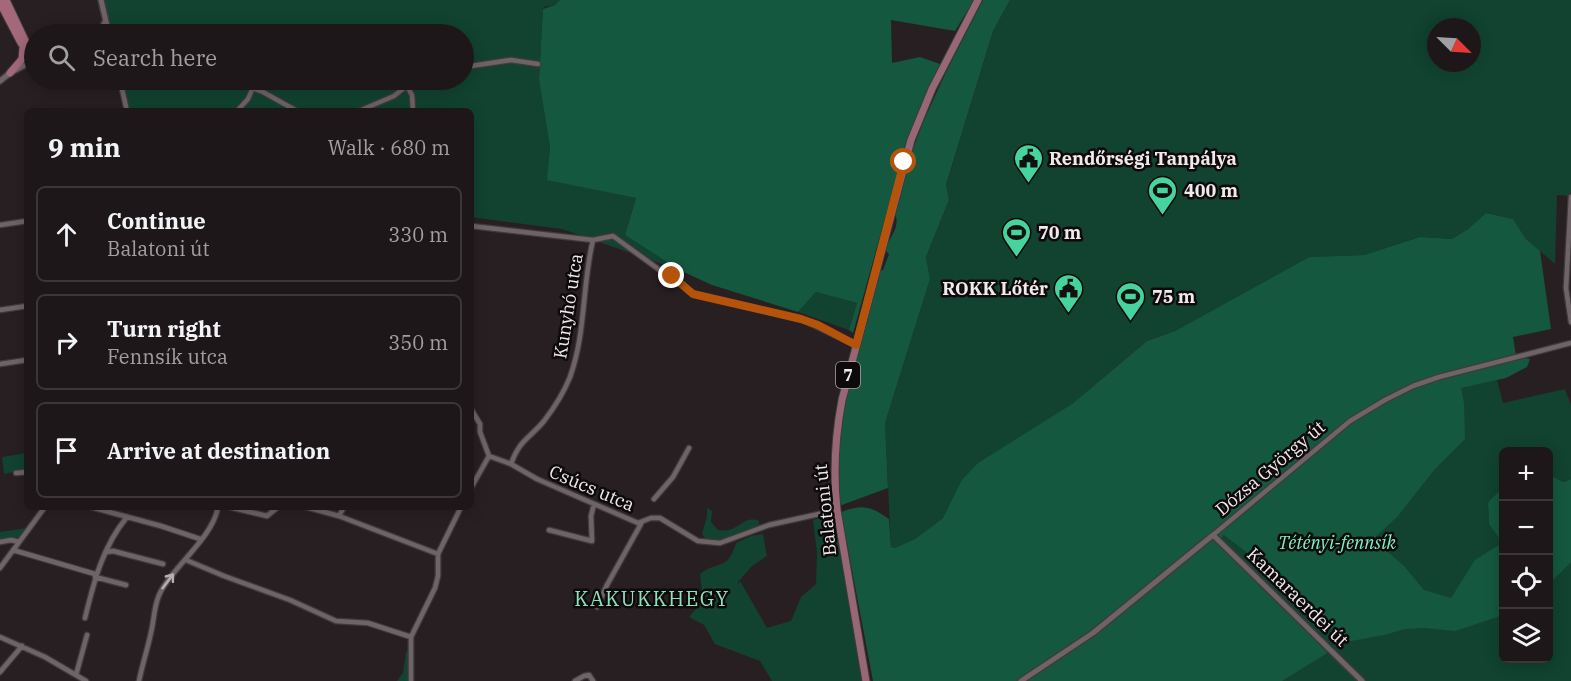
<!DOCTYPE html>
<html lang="en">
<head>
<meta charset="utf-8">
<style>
	:root { --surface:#1e171a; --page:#2b2427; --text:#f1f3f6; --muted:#a19fa2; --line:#3c3639 }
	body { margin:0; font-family:"IBM Plex Serif",serif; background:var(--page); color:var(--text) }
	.controls { position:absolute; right:18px; bottom:18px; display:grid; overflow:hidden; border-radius:9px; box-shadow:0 3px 15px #0003 }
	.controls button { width:54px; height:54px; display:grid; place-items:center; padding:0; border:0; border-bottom:2px solid var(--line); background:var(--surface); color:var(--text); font:30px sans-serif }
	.compass { position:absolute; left:1427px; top:18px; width:54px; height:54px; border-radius:50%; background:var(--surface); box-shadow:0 3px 15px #0003; rotate:114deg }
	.stop { position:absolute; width:18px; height:18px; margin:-14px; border:4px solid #b45309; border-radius:50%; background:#fff }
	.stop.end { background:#b45309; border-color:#fff; box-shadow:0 2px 6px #0008 }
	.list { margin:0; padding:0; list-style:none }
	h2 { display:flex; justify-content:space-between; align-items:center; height:78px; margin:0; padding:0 24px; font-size:26px }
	h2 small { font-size:20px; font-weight:400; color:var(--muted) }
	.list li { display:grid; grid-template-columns:39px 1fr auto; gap:18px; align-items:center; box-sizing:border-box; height:96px; margin:0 12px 12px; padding:0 12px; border:2px solid var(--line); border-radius:9px }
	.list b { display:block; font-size:22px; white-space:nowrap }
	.list p { margin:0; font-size:20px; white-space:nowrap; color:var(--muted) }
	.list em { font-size:20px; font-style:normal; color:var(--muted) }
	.icon { flex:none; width:33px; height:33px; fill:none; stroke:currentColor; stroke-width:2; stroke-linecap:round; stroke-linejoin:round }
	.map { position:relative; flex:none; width:1571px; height:681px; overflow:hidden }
	.search { position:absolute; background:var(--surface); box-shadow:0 3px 15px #0003; left:24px; top:24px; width:450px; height:66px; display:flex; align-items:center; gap:15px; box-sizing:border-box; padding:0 21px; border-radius:33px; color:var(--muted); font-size:22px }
	.panel { position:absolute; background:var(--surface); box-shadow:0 3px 15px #0003; left:24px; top:108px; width:450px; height:402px; border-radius:9px }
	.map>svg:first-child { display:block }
	.green { fill:#114330; fill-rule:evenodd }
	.forest { fill:#14583f }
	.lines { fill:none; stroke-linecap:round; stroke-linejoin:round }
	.minor-casing { stroke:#413a3c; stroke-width:7 }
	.tertiary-casing { stroke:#413a3c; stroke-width:8 }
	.primary-casing { stroke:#413a3c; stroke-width:9 }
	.trunk-casing { stroke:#413a3c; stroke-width:9 }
	.minor { stroke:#6e6467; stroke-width:4.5 }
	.tertiary { stroke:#6e6467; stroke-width:5 }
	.primary { stroke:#966876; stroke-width:7 }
	.trunk { stroke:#a3697b; stroke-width:7 }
	.oneway { stroke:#b6aeb0 }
	.route { stroke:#b45309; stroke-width:8 }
	.labels { text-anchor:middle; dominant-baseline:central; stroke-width:5; stroke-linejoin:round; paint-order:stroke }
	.shield { fill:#0e0a0b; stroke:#aca7a8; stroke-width:1.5 }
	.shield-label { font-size:16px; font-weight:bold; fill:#f0eaec }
	.poi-label { font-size:18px; font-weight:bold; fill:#f0eaec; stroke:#0e0a0b; text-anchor:start }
	.street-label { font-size:18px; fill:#f0eaec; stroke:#0e0a0b }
	.park-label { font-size:18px; font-style:italic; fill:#7ff4c2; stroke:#0e0a0b }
	.neighbourhood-label { font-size:20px; letter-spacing:1.5px; fill:#8de2bc; stroke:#0e0a0b }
</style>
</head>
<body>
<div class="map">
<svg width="1571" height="681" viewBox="0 0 1571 681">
	<rect width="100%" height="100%" fill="#281f22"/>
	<path class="green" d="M98,0H560L555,5L544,7L543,9L539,80L550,147L548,179L636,198L625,235L679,270L562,229L471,217V111H125L117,80H464V34H106Z
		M1010,0H1571V192L1568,196L1557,195L1555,264L1526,239L1513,219L1486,213L1468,229L1452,239L1420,237L1364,255L1309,257L1175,331L1147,341L1072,404L961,481L943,518L915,539L895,548L891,547L885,423L930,279L926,257L949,200L946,186L993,31ZM1436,27H1472V63H1436Z
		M816,292L857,303L849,330L798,312Z
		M1497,380L1503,403L1565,389L1571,405V479L1564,482L1549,475L1548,452H1504L1503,487L1488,502L1489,524L1502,543L1492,550H1503L1504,658H1548L1549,547L1571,545V681H1028L1224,535L1226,536L1418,387L1473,385Z
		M27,453V469L4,474L2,457Z
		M707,508L712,511L711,522L718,530C739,534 742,514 759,521V526L734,534L723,541H707L702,534L707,516Z
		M831,515L834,517L862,681H772L760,661L715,644L704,625L689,617L703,601L700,574C718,560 728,571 736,543L751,536L763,534L767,556L752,566L738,582V585L740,581L767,628L791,621L801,597L816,584L817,553L813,520Z
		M27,528L19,538L0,540V532Z
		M409,650L410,681H397L403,673L406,652Z"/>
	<path class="forest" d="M560,0H974L955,31L891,20L892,63L920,57L940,64L918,113L905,147L853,333L849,330L857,303L816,292L798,312L712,285L679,270L625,235L636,198L547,180L550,147L539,80L543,9L555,5Z
		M983,0H1010L993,31L946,185L949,200L926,257L930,279L885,423L888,488L839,506L836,469L840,421L880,270H883L889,254L885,250C889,237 901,228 895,213L912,151L924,120L946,72Z
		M1486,213L1513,219L1526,239L1540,251L1551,329L1513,337L1516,356L1530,359L1527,367L1506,378L1461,388L1464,403L1465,439L1435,469L1397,517L1373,539L1404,566L1424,590L1451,598L1475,560L1502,543L1489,524L1488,502L1503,487V615L1455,631L1424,628L1405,629L1384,635L1346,642L1254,558L1224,535L1221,538L1332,650L1282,681H873L841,512C863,504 870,506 889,519L891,547L895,548L915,539L943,518L961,481L978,463L1072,404L1147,341L1175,331L1309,257L1364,255L1420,237L1452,239L1468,229Z
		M1549,475L1564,482L1571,479V562L1549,584Z"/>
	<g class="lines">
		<defs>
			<path id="minor" d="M464,67L511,60L538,64
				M120,80L127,111
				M230,80L263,92L297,111
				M407,86L412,95L413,111
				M237,111L248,99L253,87
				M359,111L394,96L414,80
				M1571,197L1566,288L1571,322
				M0,225L27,221
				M471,226L593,240L613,236L661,271L672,276L693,294L801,319L856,345
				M0,310L27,306
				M0,364L27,360
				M471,409L480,424V432L489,456L511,464L537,479L638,523L651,518H660L698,541L720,543L769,525L837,510
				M511,464C520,439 529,439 544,421C554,408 564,392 570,377C586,333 582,285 593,240
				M16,473L27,472
				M471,488L489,456
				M654,499L673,477L689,448
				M91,507L161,526L200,539
				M229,507L267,516L278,507
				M306,507L339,516L438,554
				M339,516L344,507
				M549,530L592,541L591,516L594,504
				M1213,535L1350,421L1385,400L1413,386L1439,377L1571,343
				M0,542L11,540L19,542
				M13,550L95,574
				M107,552L113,551L163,564
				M186,560L224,576L290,600L336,621L368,623L411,637L435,588L438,576V554L461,507
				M0,568L45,507
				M95,577L126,585
				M597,607L607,585L642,522
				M85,618C94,581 103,546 127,517
				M0,637L45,657L86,681
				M0,672L22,646
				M76,675L87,635
				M139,681C143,661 150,642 153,622C155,610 155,602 161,591C175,565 213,537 218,507
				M411,681V637
				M575,681L584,676L589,675L593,681"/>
			<path id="tertiary" d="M101,0L109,34
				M99,34L105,22
				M0,81L10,73L34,60
				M1021,681L1093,633L1213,535L1362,681"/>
			<path id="primary" d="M866,681L837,510C833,472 835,437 842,400L911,140L932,89L978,0"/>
			<path id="trunk" d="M6,0L32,55
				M0,3L21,43L33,60
				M10,73L22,59L23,48"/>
		</defs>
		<use href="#minor" class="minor-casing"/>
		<use href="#tertiary" class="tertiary-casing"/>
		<use href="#primary" class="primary-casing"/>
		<use href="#trunk" class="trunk-casing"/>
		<use href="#minor" class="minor"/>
		<use href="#tertiary" class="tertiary"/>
		<use href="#primary" class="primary"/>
		<use href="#trunk" class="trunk"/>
	</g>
	<defs><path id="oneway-shaft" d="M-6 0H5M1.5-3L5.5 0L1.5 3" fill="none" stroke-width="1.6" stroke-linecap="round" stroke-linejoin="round" transform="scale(1.5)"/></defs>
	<use class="oneway" href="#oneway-shaft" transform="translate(168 581) rotate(-53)"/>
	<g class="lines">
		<path class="route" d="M672,276L693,294L801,319L818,325L856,345L904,162"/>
	</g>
	<defs>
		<symbol id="civic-pin" viewBox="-11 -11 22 30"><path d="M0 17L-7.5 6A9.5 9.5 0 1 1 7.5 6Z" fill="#46d49e" stroke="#0e0a0b"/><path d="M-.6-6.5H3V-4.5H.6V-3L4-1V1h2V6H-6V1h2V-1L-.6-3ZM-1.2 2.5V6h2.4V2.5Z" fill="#111"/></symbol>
		<symbol id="stadium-pin" viewBox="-11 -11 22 30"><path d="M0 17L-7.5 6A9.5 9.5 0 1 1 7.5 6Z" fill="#46d49e" stroke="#0e0a0b"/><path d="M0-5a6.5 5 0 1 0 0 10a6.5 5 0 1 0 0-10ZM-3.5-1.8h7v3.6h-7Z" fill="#111"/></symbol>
	</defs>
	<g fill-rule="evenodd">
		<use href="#civic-pin" x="1012" y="142" width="33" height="45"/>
		<use href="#stadium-pin" x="1146" y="174" width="33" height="45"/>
		<use href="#stadium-pin" x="1000" y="216" width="33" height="45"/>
		<use href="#civic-pin" x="1052" y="272" width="33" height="45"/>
		<use href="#stadium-pin" x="1114" y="280" width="33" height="45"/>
	</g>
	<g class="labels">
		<rect class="shield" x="836" y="362" width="24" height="26" rx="4.5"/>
		<g class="shield-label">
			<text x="848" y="375">7</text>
		</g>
		<g class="poi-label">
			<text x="1049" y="158">Rendőrségi Tanpálya</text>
			<text x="1184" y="190">400 m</text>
			<text x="1038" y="232">70 m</text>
			<text x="1048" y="288" text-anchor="end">ROKK Lőtér</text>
			<text x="1152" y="296">75 m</text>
		</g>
		<g class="street-label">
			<text transform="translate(568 306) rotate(-81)">Kunyhó utca</text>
			<text transform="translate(1270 468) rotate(-40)">Dózsa György út</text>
			<text transform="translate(592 488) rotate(23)">Csúcs utca</text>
			<text transform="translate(825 510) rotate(-96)">Balatoni út</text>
			<text transform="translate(1298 597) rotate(44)">Kamaraerdei út</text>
		</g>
		<g class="park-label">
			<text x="1337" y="542">Tétényi-fennsík</text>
		</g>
		<g class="neighbourhood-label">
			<text x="652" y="598">KAKUKKHEGY</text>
		</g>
	</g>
</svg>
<div class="controls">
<button>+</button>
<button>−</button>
<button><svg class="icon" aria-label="locate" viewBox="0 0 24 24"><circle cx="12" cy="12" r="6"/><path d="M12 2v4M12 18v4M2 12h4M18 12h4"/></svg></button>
<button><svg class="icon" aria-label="layers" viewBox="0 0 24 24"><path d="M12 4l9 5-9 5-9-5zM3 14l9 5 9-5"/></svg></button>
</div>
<svg class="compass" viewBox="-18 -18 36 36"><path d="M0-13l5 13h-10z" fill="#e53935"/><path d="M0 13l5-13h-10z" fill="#a19fa2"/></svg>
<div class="stop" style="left:904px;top:162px"></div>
<div class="stop end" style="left:672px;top:276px"></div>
<div class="search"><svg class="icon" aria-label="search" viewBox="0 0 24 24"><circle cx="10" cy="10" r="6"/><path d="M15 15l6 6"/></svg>Search here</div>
<section class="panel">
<h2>9 min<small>Walk · 680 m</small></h2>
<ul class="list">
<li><svg class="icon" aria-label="ahead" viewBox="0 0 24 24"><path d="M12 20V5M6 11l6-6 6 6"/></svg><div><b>Continue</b><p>Balatoni út</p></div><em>330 m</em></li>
<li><svg class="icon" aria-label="right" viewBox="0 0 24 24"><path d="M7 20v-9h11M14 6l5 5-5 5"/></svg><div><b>Turn right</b><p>Fennsík utca</p></div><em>350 m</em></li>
<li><svg class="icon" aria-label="arrive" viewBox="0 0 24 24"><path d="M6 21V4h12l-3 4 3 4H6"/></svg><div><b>Arrive at destination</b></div></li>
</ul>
</section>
</div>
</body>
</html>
